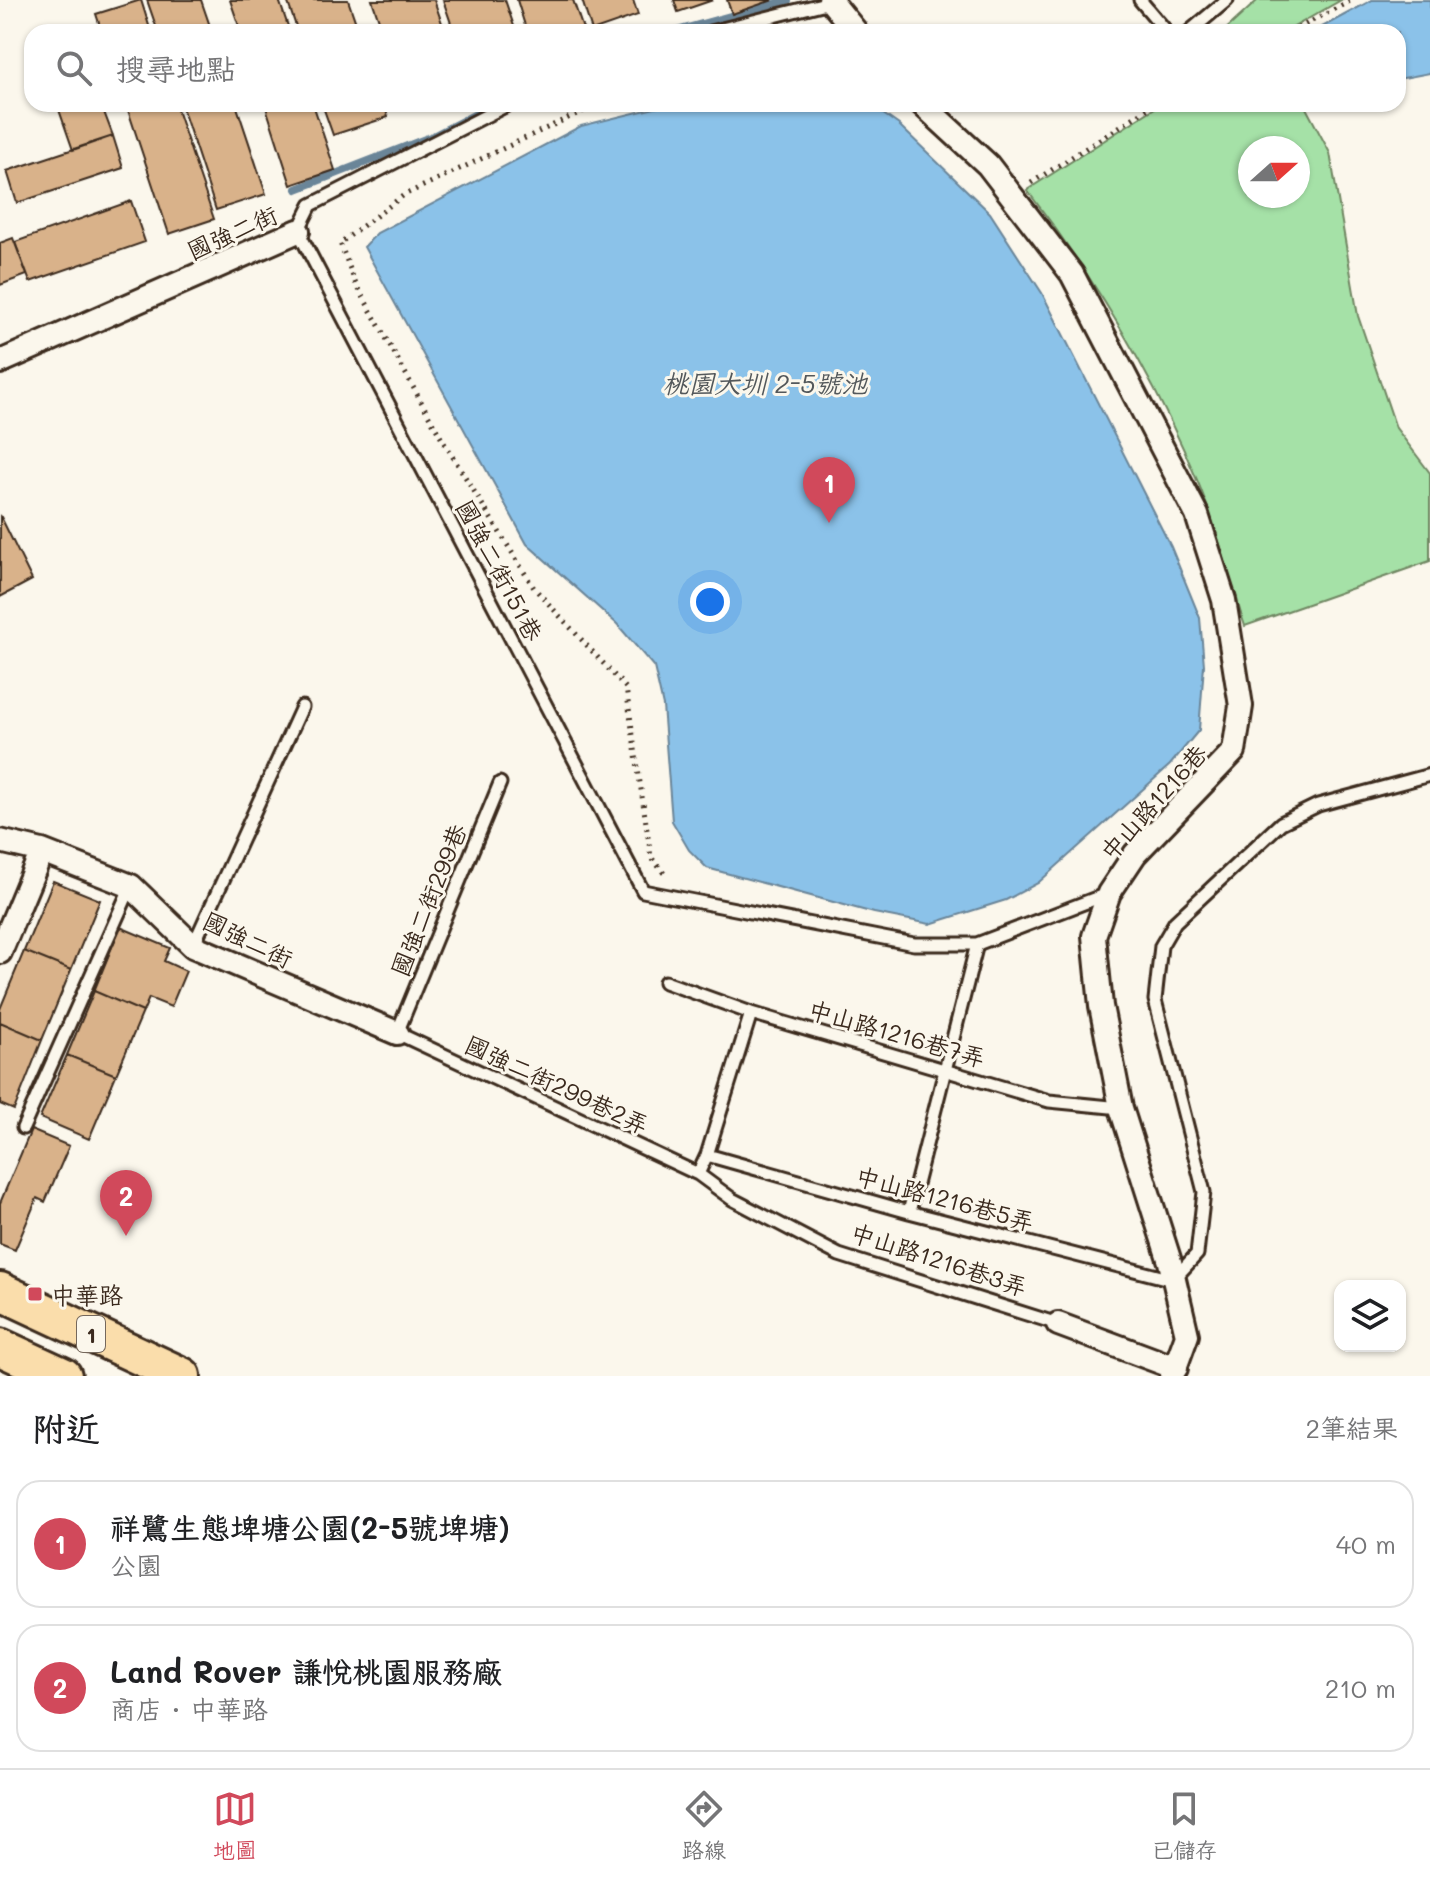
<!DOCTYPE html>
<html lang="zh-TW">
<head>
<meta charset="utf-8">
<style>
	:root { --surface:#fff; --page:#f2f2f2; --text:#202124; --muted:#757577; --line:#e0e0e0; --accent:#d1495b }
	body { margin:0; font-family:Mali,"LXGW WenKai TC",sans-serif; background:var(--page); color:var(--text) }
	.controls { position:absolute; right:24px; bottom:24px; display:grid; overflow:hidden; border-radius:16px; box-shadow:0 2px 6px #0004 }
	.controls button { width:72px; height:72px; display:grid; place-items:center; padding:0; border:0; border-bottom:2px solid var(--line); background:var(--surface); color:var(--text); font:40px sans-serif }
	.compass { position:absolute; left:1238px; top:136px; width:72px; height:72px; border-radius:50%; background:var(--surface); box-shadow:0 2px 6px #0004; rotate:69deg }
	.you { position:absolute; left:710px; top:602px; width:28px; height:28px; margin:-20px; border:6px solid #fff; border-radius:50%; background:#1a73e8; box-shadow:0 0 0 12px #1a73e833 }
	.badge { display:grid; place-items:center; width:52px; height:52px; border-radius:50%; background:var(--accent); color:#fff; font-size:26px; font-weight:700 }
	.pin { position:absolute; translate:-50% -66px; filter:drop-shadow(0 2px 4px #0008) }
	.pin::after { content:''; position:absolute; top:42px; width:28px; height:24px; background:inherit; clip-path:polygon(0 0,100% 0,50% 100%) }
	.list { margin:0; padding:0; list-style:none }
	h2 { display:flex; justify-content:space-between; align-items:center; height:104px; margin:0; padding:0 32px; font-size:34px }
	h2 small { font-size:26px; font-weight:400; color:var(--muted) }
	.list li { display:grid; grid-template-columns:52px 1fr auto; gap:24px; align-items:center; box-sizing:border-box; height:128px; margin:0 16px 16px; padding:0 16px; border:2px solid var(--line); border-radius:24px }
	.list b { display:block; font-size:30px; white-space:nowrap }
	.list p { margin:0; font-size:26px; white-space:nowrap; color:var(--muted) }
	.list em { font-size:26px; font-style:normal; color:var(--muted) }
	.icon { flex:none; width:44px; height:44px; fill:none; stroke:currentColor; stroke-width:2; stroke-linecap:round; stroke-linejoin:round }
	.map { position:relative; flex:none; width:1430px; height:1376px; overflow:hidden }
	.search { position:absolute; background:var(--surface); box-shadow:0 2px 6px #0004; left:24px; right:24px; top:24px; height:88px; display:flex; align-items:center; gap:20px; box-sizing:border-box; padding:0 28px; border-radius:24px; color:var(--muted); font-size:30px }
	.sheet { height:392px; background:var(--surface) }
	nav { display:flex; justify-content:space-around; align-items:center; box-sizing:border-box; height:112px; border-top:2px solid var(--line); background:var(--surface); font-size:22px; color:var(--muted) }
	nav a { display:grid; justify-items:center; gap:4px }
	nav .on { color:var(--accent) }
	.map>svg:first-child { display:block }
	.green { fill:#a5e1a7; stroke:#708662; stroke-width:2; fill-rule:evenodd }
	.water { fill:#8bc2e9; stroke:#6b8598; stroke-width:2 }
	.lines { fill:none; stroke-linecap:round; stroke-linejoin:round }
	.stream { stroke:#6b8598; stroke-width:8 }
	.building { fill:#d9b28a; stroke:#3b2a1e; stroke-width:2 }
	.service-casing { stroke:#3b2a1e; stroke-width:17 }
	.minor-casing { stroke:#3b2a1e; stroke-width:28 }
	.primary-casing { stroke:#3b2a1e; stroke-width:42 }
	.path { stroke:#3b2a1e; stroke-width:5; stroke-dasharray:2 6; stroke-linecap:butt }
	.service { stroke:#fbf7ec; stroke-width:11 }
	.minor { stroke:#fbf7ec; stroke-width:22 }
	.primary { stroke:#faddab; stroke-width:36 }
	.poi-dot { fill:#d1495b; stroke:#fbf7ec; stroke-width:3 }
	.labels { text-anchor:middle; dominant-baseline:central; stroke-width:6; stroke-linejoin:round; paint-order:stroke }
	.shield { fill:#fbf7ec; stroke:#75685c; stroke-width:2 }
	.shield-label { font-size:22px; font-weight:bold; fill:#3b2a1e }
	.street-label { font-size:24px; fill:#3b2a1e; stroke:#fbf7ec }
	.poi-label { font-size:24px; fill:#3b2a1e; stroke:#fbf7ec; text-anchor:start }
	.water-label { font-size:26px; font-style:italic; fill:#53585b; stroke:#fbf7ec }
</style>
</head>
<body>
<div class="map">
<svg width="1430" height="1376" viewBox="0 0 1430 1376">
	<rect width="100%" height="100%" fill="#fbf7ec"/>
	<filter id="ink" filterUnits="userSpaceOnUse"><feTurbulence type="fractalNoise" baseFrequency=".0125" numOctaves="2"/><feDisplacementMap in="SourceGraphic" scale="16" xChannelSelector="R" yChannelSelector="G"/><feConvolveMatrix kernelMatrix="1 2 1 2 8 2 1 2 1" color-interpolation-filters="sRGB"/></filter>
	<g filter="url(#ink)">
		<path class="green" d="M1258,0H1341L1285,32H1223Z
			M1161,104H1304L1330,153L1358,316L1396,428L1430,473V561L1245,626C1229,578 1217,527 1197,480C1153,376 1096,280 1027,190ZM1298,148V196H1250V148Z"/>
		<path class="water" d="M1372,0H1430V73L1398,79V32H1313Z
			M671,104H869L899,125L990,213L1042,293L1171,547L1200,618L1204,665L1199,730L1170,765L1038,883L1006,900L930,924L874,913L707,868L689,850L672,821L663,706L654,667L617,624L527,544L364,247L377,233L581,126Z"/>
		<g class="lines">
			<path class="stream" d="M673,32L788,0
				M297,189L433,136L495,104"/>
		</g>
		<path class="building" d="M141,0L151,32H102L96,14Z
			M147,0H201L212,32H158Z
			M230,0H279L290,32H241Z
			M287,0H348L359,32H298Z
			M372,0H434L445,32H383Z
			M443,0H505L516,32H454Z
			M517,0H573L584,32H527Z
			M582,0H633L638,15L592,31Z
			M674,0H713L678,12Z
			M727,0H773L732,14Z
			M57,104H101L113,136L73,150Z
			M126,104H175L214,219L169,234Z
			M181,104H236L266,194L216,210Z
			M265,104H313L335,170L291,185Z
			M322,104H384L388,117L333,135Z
			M113,136L123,168L17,203L7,171Z
			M131,201L145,242L30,282L15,242Z
			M13,238L27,275L0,285V243Z
			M0,515L32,580L0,597Z
			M53,881L100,900L71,970L24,951Z
			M120,927L170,948L164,961L186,971L171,1007L149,998L143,1012L94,991Z
			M24,951L71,970L42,1040L0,1022V1009Z
			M94,991L143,1012L116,1075L67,1055Z
			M0,1022L42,1040L14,1110L0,1104Z
			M67,1055L116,1075L89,1139L40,1118Z
			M31,1130L69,1146L45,1202L37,1198L15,1250L0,1244V1203Z"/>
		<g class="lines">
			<defs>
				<path id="service" d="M1140,0L1167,32
					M710,32L830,2
					M1189,32L1227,0
					M509,104L311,205L298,231L643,891L914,944H977L1107,894
					M500,783L397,1033L698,1174L732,1199L839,1255L1058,1324
					M193,946L302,707
					M665,982L751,1013L1049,1101L1121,1108
					M23,1128L131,886
					M707,1155L909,1212L1173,1280L1197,1254L1204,1192L1155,1000L1161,946L1175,922L1281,823L1318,805L1430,775
					M698,1174L707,1155L751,1013
					M909,1212L977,944"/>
				<path id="minor" d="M830,0L856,32
					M922,104L988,165L1072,274L1197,515L1224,600L1241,706L1234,751L1135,854L1109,893L1094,936L1101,1006L1121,1108L1170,1262L1187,1335L1172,1376
					M0,362L298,231
					M0,841L42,851L131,886L193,946L397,1033
					M0,952L42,851
					M1058,1324L1176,1368"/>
				<path id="primary" d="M0,1291L182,1376
					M0,1347L63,1376"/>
			</defs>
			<use href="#service" class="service-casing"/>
			<use href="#minor" class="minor-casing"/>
			<use href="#primary" class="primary-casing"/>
			<path class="path" d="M1291,32L1352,0
				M598,104L404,195L340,243L355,282L443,441L534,588L626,688L651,857L667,877
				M1031,183L1155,104"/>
			<use href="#service" class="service"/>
			<use href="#minor" class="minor"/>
			<use href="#primary" class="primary"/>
		</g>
	</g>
	<rect class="poi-dot" x="27" y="1286" width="16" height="16" rx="4"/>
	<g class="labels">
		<rect class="shield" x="77" y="1316" width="28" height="36" rx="6"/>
		<g class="shield-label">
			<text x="91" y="1334">1</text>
		</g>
		<g class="street-label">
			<text transform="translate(232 232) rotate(-24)">國強二街</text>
			<text transform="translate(500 570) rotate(62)">國強二街151巷</text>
			<text transform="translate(1153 802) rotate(-48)">中山路1216巷</text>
			<text transform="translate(428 900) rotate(-68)">國強二街299巷</text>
			<text transform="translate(248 939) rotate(26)">國強二街</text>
			<text transform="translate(897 1033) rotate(16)">中山路1216巷7弄</text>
			<text transform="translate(557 1084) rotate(25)">國強二街299巷2弄</text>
			<text transform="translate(945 1198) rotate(15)">中山路1216巷5弄</text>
			<text transform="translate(939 1259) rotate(18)">中山路1216巷3弄</text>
		</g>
		<g class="poi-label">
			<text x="51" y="1294">中華路</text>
		</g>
		<g class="water-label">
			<text x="765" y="383">桃園大圳 2-5號池</text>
		</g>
	</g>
</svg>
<div class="controls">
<button><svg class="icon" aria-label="layers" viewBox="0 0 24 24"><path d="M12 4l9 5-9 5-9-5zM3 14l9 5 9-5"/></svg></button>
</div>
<svg class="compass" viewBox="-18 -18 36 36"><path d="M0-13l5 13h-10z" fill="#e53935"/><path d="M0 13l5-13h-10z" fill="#757577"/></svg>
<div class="you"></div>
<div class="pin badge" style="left:829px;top:523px">1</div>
<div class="pin badge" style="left:126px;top:1236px">2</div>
<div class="search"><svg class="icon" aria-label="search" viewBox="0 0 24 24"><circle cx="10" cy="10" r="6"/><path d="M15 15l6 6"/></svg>搜尋地點</div>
</div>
<section class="sheet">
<h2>附近<small>2筆結果</small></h2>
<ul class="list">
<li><span class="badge">1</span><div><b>祥鷺生態埤塘公園(2-5號埤塘)</b><p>公園</p></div><em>40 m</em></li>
<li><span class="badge">2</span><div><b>Land Rover 謙悅桃園服務廠</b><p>商店 · 中華路</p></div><em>210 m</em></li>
</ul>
</section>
<nav>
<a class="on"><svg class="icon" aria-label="map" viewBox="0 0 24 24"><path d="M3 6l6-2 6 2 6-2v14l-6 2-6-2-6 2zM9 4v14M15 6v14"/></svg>地圖</a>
<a><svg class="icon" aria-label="directions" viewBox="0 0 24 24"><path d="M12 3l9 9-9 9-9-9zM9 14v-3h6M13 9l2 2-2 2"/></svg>路線</a>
<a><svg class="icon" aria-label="saved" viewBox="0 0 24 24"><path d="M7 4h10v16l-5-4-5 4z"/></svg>已儲存</a>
</nav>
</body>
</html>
